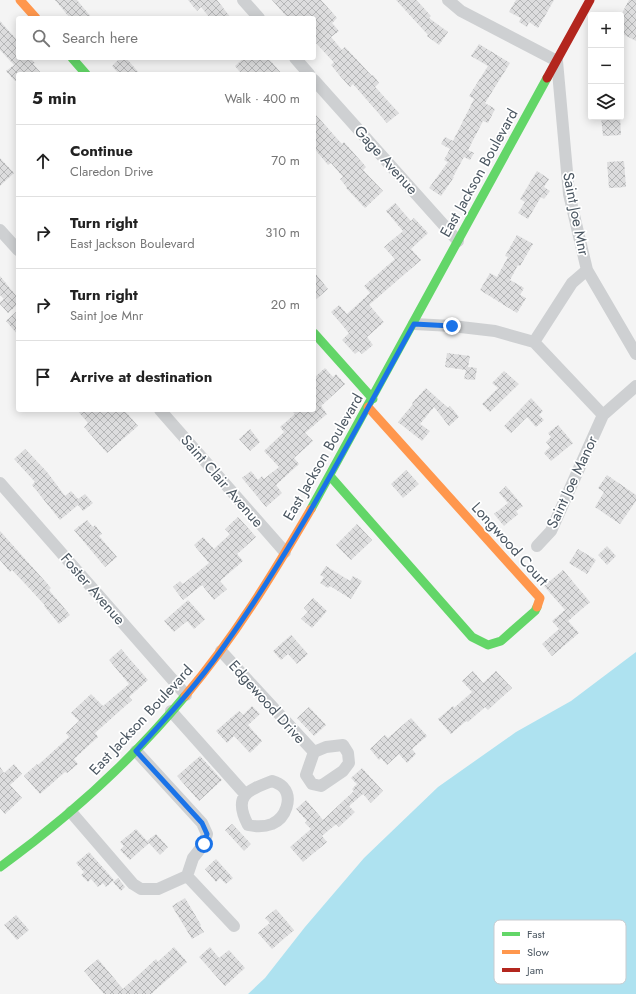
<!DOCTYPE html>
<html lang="en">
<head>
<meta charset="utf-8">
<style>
	:root { --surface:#fff; --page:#f2f2f2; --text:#222; --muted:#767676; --line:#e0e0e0 }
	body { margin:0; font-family:Jost,sans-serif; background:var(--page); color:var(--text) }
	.controls { position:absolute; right:12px; top:12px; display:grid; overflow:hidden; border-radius:4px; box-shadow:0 2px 10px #0003 }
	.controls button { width:36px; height:36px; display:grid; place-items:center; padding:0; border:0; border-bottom:1px solid var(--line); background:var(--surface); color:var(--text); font:20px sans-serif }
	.stop { position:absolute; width:12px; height:12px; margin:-9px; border:3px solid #1a73e8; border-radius:50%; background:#fff }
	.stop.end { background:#1a73e8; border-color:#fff; box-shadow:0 1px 4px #0008 }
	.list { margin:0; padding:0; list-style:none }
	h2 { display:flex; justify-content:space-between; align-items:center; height:52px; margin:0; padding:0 16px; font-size:17px }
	h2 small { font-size:13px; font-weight:400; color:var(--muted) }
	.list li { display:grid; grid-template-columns:26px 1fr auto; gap:12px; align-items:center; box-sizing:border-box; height:72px; padding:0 16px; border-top:1px solid var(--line) }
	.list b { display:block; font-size:15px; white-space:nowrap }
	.list p { margin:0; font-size:13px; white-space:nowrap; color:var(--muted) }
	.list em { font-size:13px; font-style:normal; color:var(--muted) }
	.icon { flex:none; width:22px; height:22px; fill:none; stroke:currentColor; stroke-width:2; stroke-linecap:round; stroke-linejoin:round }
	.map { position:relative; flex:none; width:636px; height:994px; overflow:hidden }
	.search { position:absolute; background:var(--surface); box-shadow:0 2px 10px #0003; left:16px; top:16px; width:300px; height:44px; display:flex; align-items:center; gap:10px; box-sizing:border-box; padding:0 14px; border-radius:4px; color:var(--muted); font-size:15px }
	.panel { position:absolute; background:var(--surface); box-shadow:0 2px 10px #0003; left:16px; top:72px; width:300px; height:340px; border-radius:4px }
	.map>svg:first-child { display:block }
	.water { fill:#aee2f0 }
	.building { fill:url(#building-cross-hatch) }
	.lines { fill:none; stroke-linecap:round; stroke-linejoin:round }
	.street { stroke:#ced0d2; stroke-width:12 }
	.fast { stroke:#63d668; stroke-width:9 }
	.slow { stroke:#ff974d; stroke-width:9 }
	.jam { stroke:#b3261e; stroke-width:9 }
	.route { stroke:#1a73e8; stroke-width:5 }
	.labels { text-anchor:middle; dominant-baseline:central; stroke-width:3.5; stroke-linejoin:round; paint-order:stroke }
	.street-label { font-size:15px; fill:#4a5661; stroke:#fff }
	.key { fill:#fff; stroke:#c9ccd0; stroke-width:1 }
	.key-label { font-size:11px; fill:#4a5661 }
</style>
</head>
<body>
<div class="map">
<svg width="636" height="994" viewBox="0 0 636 994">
	<defs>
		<pattern id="building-cross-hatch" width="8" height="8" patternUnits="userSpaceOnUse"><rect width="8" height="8" fill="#ddddde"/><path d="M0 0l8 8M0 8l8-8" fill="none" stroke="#b5b6b7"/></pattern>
	</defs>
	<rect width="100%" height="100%" fill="#f4f4f4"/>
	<path class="water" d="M636,652V994H248L265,978L305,927L364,858L438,787L516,732L571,701Z"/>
	<path class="building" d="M55,0H77L92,18H70Z
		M188,0H217L231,18H210L201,7L197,11Z
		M272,0H321L337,18L332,23L339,31L331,37L342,50L345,47L372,76L373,75L379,83L375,87L399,113L387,123L353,84L350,87L341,77L331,65L334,62L314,41V18H288Z
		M396,0H416L431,16L429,18L448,32L439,45L427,36L428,35Z
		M516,0H554L538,28L529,22L527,27L519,22L521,18L509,12Z
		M629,0H636V41L621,33V15Z
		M0,21L18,41V58H30L35,63L33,64L42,74H18V78L15,81L6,71L14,65L0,50Z
		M479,44L510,63L485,103L495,109L488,123L483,121L468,150L474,153L470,160L464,157L453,177H454L441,196L429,188L448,162L444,160L450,149L441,144L445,137L453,141L474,99L469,96L488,66L471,56Z
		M120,58H126L140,74H119L112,66Z
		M244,58H268L282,74H242L235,66Z
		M314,113L342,144L344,142L366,167L363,170L383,191L365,208L346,188L347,187L340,179L343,177L331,163L328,165L314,148Z
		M601,117H620L621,135L603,136Z
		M0,158L14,173L0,186Z
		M624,161L626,187L609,188L607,162Z
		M537,171L549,179L544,187L550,191L544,199L541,197L528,219L518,213L525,202L520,199Z
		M395,203L411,221L414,218L428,233L411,249L421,260L369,305L384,322L367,337L373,345L362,354L359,351L355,354L342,340L349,333L331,312L339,305L347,314L370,293L364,286L395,259L384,247L403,231L386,211Z
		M517,235L533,244L520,266L518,265L510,280L524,288L520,295L526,298L517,313L480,290L490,273L497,277L508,257L505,256Z
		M314,272L328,289L314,301Z
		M0,276L18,298V304L8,313L0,304V302L4,299L0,295Z
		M18,310V335L6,321Z
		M447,353L470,356L468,367L477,368L475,380L464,379L466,370L445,367Z
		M325,368L333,377L336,374L345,384L321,406L327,414L305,433L313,441L294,458L299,464L276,485L282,493L266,507L242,478L251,471L258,480L262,476L264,479L279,467L264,451L284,432L280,427L295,414L291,410H314V378Z
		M504,371L519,384L490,412L482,404L498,388L492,383Z
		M426,388L448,408L450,406L459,417L449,426L434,407L420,424L430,431L422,441L398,422L413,404L412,403Z
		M531,398L543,411L539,415L544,420L536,427L527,417L511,433L504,426Z
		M77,410H124L138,426L107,453L84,427L88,423Z
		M558,425L573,443L551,461L544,453L550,447L546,442L551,437L548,433Z
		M250,429L260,442L250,451L239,439Z
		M25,449L47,472L65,496L71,491L78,499L85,494L93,503L83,511L78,505L60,520L32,485L35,482L14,459Z
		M406,470L419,484L403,498L391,484Z
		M607,475L636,495V501L620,524L595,507L604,492L598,488Z
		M506,486L523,506L516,511L518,514L504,526L494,514L508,503L499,493Z
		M238,517L256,537L237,554L243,561L220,581L227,589L214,600L202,585L183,600L173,587L180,581L183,584L209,563L194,545L203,537L214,549L230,534L225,529Z
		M87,520L93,527L95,525L102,534L99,536L117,557L105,567L74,530Z
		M357,524L372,540L351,560L336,545Z
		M0,531L51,588L49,590L70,615L59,624L44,606L45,605L12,570L10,572L0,560Z
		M607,546L616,556L607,565L598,555Z
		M578,549L596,560L587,574L569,563Z
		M326,566L350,581L353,576L362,581L351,599L330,586L328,588L320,583L324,577L320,575Z
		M563,570L590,602L568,621L579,633L552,656L542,644L559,629L552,621L565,610L544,586Z
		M313,598L327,611L312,628L301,619L308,612L304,608Z
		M188,600L205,619L194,629L187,621L174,632L164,621Z
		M291,635L308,654L297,664L288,654L281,660L273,651Z
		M121,649L148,680L129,697L132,700L95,733L98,737L74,759L78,764L67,773L65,772L40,794L24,776L37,764L38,765L69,737L66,733L79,721L71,713L91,694L103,706L129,684L109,660Z
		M473,671L483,683L496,671L512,688L488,710L485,707L468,722L466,721L451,734L438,719L453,706L454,708L472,692L462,681Z
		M252,706L260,714L248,725L262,741L250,753L234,736L227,743L216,731L239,711L243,715Z
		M309,707L326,725L314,736L297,718Z
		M411,718L427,736L412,749L416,754L407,763L399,754L387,765L381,758L379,760L370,749L385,735L388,738Z
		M200,756L222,780L199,801L177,776Z
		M14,764L22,774L10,785L22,798L5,814L0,808V767L4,773Z
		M362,768L383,791L371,803L363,794L349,806L355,812L339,827L336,824L322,836L327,842L303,862L290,847L311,829L305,823L307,821L296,809L306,800L323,820L354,791L352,789L357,784L351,778Z
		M232,824L251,844L244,851L225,830Z
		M136,829L149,843L130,860L120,850L124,846L120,842Z
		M156,834L168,847L160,855L147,841Z
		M89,852L114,880L106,887L103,883L98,887L91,879L88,882L81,875L84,872L76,863Z
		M216,859L233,878L226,884L220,878L216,882L205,869Z
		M118,878L125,887L121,891L113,882Z
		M185,898L201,925L200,926L204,932L192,939L172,906Z
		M276,909L294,930L272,949L258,933L270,923L265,918Z
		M16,915L29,930L17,940L4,925Z
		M174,947L187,962L151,994H104L84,971L98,959L123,989L156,959L158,962Z
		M210,947L219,958L229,950L245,968L225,986L199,957Z"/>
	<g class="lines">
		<path class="street" d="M243,0L259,18
			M448,0L461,11L557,61L569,194L587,270L636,354
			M295,58L309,74
			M314,80L458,241
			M0,230L18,250
			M414,324L452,326L495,331L534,342L603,415L636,386
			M534,342L572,283L587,270
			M160,410L285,552
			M0,483L186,695
			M537,546L551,531L603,415
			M221,651L314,752
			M171,711L245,794
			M343,745L348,753L349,763L343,771L321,786L312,784L306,775L314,752L326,747Z
			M272,781C275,782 280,784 283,787C293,798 286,818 272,824C264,827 257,827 248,825C233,796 246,791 272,781Z
			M71,812L133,884L141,889H158L187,876L193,858L204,844L207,834L202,823L136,751
			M187,876L234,926"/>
		<path class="fast" d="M72,58L86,74
			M314,333L373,399
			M330,476L472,637L488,645L501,641L535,611L537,607
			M311,509L547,78
			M0,867C69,817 131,761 185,696"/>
		<path class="slow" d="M20,0L36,18
			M368,407L540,598L537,607
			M185,696C234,638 273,574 311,509"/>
		<path class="jam" d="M547,78L590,0"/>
	</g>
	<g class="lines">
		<path class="route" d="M204,844L207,834L202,823L136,751C166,718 196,686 222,649C295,547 353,434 414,324L452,326"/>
	</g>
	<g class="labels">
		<g class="street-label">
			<text transform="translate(386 160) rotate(48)">Gage Avenue</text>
			<text transform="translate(479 173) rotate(-61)">East Jackson Boulevard</text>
			<text transform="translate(576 214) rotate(79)">Saint Joe Mnr</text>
			<text transform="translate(323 457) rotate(-60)">East Jackson Boulevard</text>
			<text transform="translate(222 481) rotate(49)">Saint Clair Avenue</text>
			<text transform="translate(572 482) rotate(-65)">Saint Joe Manor</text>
			<text transform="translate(510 544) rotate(48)">Longwood Court</text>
			<text transform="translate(93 589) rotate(49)">Foster Avenue</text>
			<text transform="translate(267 702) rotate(48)">Edgewood Drive</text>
			<text transform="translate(141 720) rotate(-47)">East Jackson Boulevard</text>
		</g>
	</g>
	<rect x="494" y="920" width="132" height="64" rx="6" class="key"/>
	<rect x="502" y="932" width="18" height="4" fill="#63d668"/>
	<rect x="502" y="950" width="18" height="4" fill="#ff974d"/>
	<rect x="502" y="968" width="18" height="4" fill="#b3261e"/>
	<g class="key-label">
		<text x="527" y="938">Fast</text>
		<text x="527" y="956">Slow</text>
		<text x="527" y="974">Jam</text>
	</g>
</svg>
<div class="controls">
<button>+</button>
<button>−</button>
<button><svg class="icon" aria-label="layers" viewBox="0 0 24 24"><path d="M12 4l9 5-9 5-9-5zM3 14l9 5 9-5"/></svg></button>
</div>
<div class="stop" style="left:204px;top:844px"></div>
<div class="stop end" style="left:452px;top:326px"></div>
<div class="search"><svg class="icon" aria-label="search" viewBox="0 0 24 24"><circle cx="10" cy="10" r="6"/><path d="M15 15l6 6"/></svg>Search here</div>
<section class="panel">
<h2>5 min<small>Walk · 400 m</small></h2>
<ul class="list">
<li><svg class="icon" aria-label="ahead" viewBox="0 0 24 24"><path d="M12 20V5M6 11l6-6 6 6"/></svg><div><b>Continue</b><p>Claredon Drive</p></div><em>70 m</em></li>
<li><svg class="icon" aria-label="right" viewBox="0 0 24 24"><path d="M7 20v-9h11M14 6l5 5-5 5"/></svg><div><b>Turn right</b><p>East Jackson Boulevard</p></div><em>310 m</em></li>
<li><svg class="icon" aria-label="right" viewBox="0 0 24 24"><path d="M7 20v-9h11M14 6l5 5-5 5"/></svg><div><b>Turn right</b><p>Saint Joe Mnr</p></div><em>20 m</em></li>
<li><svg class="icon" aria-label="arrive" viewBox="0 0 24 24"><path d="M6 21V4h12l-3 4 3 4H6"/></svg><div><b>Arrive at destination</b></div></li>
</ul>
</section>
</div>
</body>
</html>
